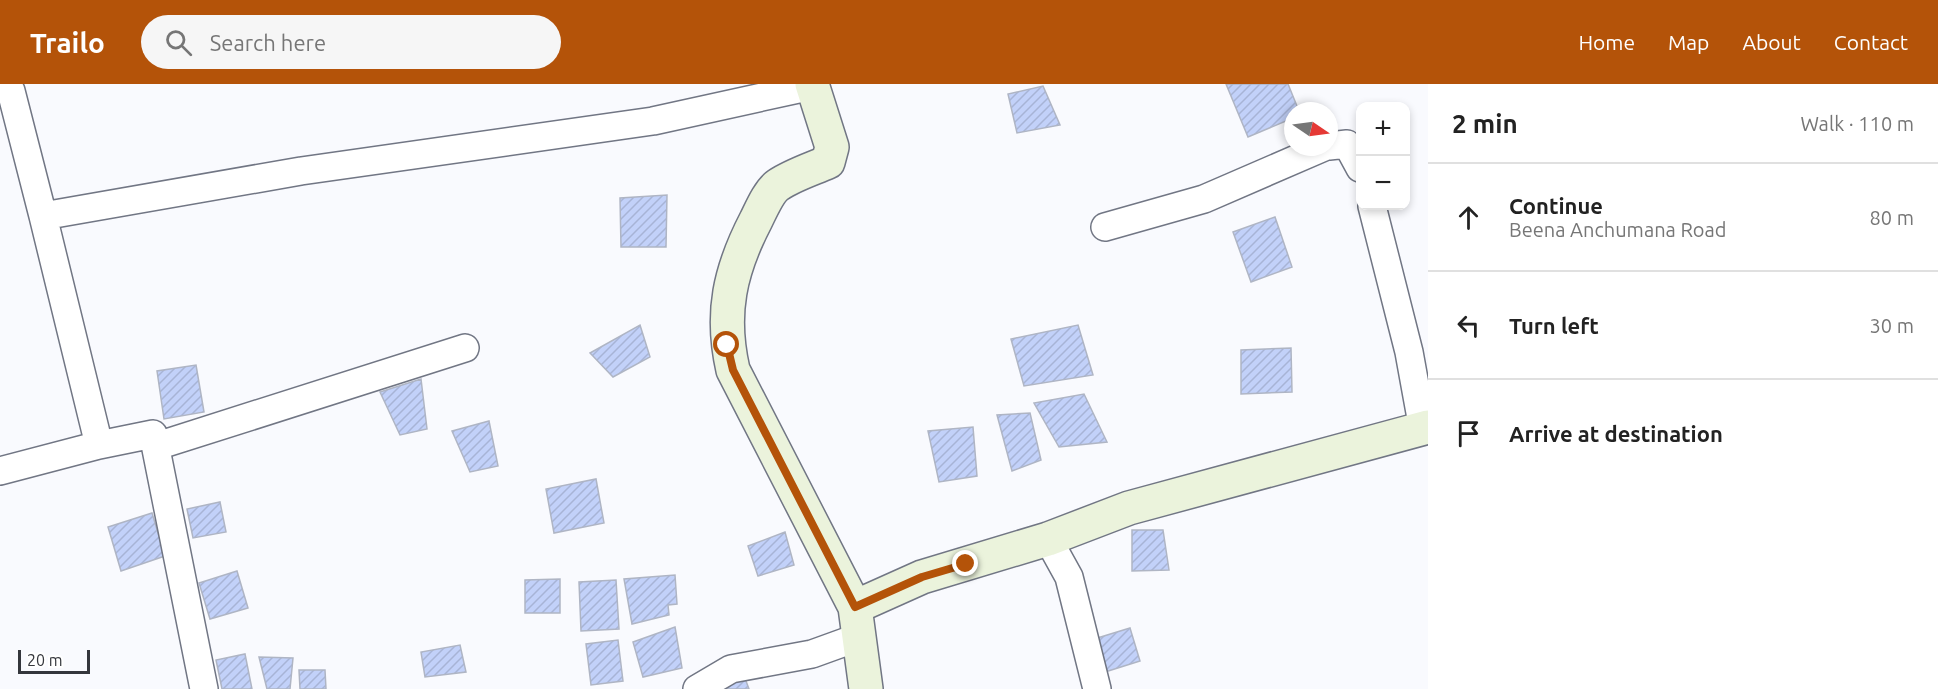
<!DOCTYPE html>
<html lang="en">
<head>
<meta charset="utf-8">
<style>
	:root { --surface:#fff; --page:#f6f6f6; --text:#222; --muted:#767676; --line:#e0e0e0; --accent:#b45309 }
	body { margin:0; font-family:Ubuntu,sans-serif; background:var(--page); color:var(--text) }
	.controls { position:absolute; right:18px; top:18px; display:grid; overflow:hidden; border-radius:12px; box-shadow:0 3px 9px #0003 }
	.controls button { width:54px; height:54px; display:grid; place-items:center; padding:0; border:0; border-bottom:2px solid var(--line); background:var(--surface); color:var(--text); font:30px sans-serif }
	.compass { position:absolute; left:1284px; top:18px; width:54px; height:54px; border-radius:50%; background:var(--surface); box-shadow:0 3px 9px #0003; rotate:103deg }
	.scale { position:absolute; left:18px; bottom:15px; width:72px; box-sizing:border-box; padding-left:6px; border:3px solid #34363c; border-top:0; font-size:16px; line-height:21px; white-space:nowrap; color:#34363c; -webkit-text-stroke:4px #fff; paint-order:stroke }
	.stop { position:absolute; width:18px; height:18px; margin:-14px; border:4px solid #b45309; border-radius:50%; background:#fff }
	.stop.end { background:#b45309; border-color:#fff; box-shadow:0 2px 6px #0008 }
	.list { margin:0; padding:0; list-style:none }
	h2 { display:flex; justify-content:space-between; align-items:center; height:78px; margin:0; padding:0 24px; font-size:26px }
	h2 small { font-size:20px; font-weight:400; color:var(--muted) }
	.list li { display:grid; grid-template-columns:39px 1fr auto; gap:18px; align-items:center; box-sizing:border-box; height:108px; padding:0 24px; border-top:2px solid var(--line) }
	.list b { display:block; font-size:22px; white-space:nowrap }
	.list p { margin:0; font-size:20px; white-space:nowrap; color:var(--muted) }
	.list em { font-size:20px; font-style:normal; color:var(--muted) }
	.icon { flex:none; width:33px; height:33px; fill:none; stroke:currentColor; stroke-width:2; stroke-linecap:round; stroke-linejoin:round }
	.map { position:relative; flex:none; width:1428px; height:605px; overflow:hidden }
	header { display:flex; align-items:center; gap:36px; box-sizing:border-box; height:84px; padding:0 30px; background:var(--accent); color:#fff }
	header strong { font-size:28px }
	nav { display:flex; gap:33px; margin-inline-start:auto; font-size:21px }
	.search { width:420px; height:54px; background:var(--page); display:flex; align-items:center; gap:15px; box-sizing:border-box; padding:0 21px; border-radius:33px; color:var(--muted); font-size:22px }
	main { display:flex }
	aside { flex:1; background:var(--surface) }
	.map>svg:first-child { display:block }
	.building { fill:url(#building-hatch); stroke:#afb5c4; stroke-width:1.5 }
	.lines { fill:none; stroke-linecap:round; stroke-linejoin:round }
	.street-casing { stroke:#717684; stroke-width:30 }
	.secondary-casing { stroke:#717684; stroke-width:36 }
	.street { stroke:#fff; stroke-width:27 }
	.secondary { stroke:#ebf3dc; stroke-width:33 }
	.route { stroke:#b45309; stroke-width:8 }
</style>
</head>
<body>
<header>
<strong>Trailo</strong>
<div class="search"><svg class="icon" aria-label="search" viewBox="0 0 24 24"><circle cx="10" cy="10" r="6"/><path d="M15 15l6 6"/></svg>Search here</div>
<nav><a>Home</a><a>Map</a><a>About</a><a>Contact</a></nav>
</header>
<main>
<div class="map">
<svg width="1428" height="605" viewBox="0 0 1428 605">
	<defs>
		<pattern id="building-hatch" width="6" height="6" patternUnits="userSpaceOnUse" patternTransform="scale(1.5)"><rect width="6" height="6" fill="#c2d1f9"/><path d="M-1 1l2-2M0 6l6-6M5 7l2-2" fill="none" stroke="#a7b4d6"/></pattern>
	</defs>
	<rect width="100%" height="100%" fill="#f9fafe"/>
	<path class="building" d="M1226,0H1288L1299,27H1293V34L1248,53Z
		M1043,2L1060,41L1017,49L1008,10Z
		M667,111L666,163H621L620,114Z
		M1275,133L1292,183L1251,198L1233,148Z
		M640,241L650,273L613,293L590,269Z
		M1078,241L1093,291L1024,302L1011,255Z
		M1291,264L1292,308L1241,310V266Z
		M196,281L204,328L164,335L157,287Z
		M421,295L427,345L400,351L380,308Z
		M1084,310L1107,358L1059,363L1034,319Z
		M1030,329L1041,376L1012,387L997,331Z
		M489,337L498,382L470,388L452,347Z
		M973,343L977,392L939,398L928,347Z
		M596,395L604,439L554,449L546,405Z
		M220,418L226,448L193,454L187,425Z
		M152,429L165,472L121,487L108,443Z
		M1132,446H1163L1169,486L1132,487Z
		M785,448L794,481L758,492L748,462Z
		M237,487L248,524L210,535L199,499Z
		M675,491L677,520L668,521L669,531L632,540L624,495Z
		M560,495V529H525V496Z
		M616,496L619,545L581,547L579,498Z
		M675,543L682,584L643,593L633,558Z
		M1130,544L1140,577L1105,588L1094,555Z
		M618,556L623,597L591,601L586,560Z
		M460,561L466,588L425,593L421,568Z
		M245,570L252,605H222L216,576Z
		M259,573L293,574L290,605H267Z
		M299,586H325L326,605H300Z
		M743,589L749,605H711Z"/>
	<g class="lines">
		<defs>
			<path id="street" d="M11,7L43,132
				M1329,62L1347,60L1360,84
				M1372,122L1409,268L1423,345
				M1105,143L1204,115L1324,63
				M99,361L43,132L301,87L653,37L812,2
				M157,362L465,264
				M0,387L99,361L153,350L204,605
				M1048,455L1069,493L1097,605
				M697,605L731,585L812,570L859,553"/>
			<path id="secondary" d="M812,0L832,63L828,78C812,85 793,91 778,101C769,107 761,126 756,136C730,186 720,229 733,286L855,523L866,605
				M855,523L922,493L1048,455L1129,424L1428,343"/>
		</defs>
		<use href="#street" class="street-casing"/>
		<use href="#secondary" class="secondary-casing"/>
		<use href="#street" class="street"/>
		<use href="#secondary" class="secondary"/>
	</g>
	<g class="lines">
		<path class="route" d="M727,261L733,286L855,523L922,493L966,480"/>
	</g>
</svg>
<div class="controls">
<button>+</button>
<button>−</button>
</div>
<svg class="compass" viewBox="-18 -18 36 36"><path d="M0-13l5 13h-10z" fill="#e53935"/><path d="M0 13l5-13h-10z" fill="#767676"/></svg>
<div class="scale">20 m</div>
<div class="stop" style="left:727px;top:261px"></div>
<div class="stop end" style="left:966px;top:480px"></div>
</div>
<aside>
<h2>2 min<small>Walk · 110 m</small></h2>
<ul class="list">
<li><svg class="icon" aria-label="ahead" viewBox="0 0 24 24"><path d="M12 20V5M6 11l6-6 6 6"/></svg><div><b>Continue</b><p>Beena Anchumana Road</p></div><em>80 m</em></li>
<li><svg class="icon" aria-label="left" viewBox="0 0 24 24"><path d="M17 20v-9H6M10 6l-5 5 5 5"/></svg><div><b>Turn left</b></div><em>30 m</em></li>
<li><svg class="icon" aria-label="arrive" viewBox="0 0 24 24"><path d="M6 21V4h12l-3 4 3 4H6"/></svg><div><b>Arrive at destination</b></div></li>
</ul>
</aside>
</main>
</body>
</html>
